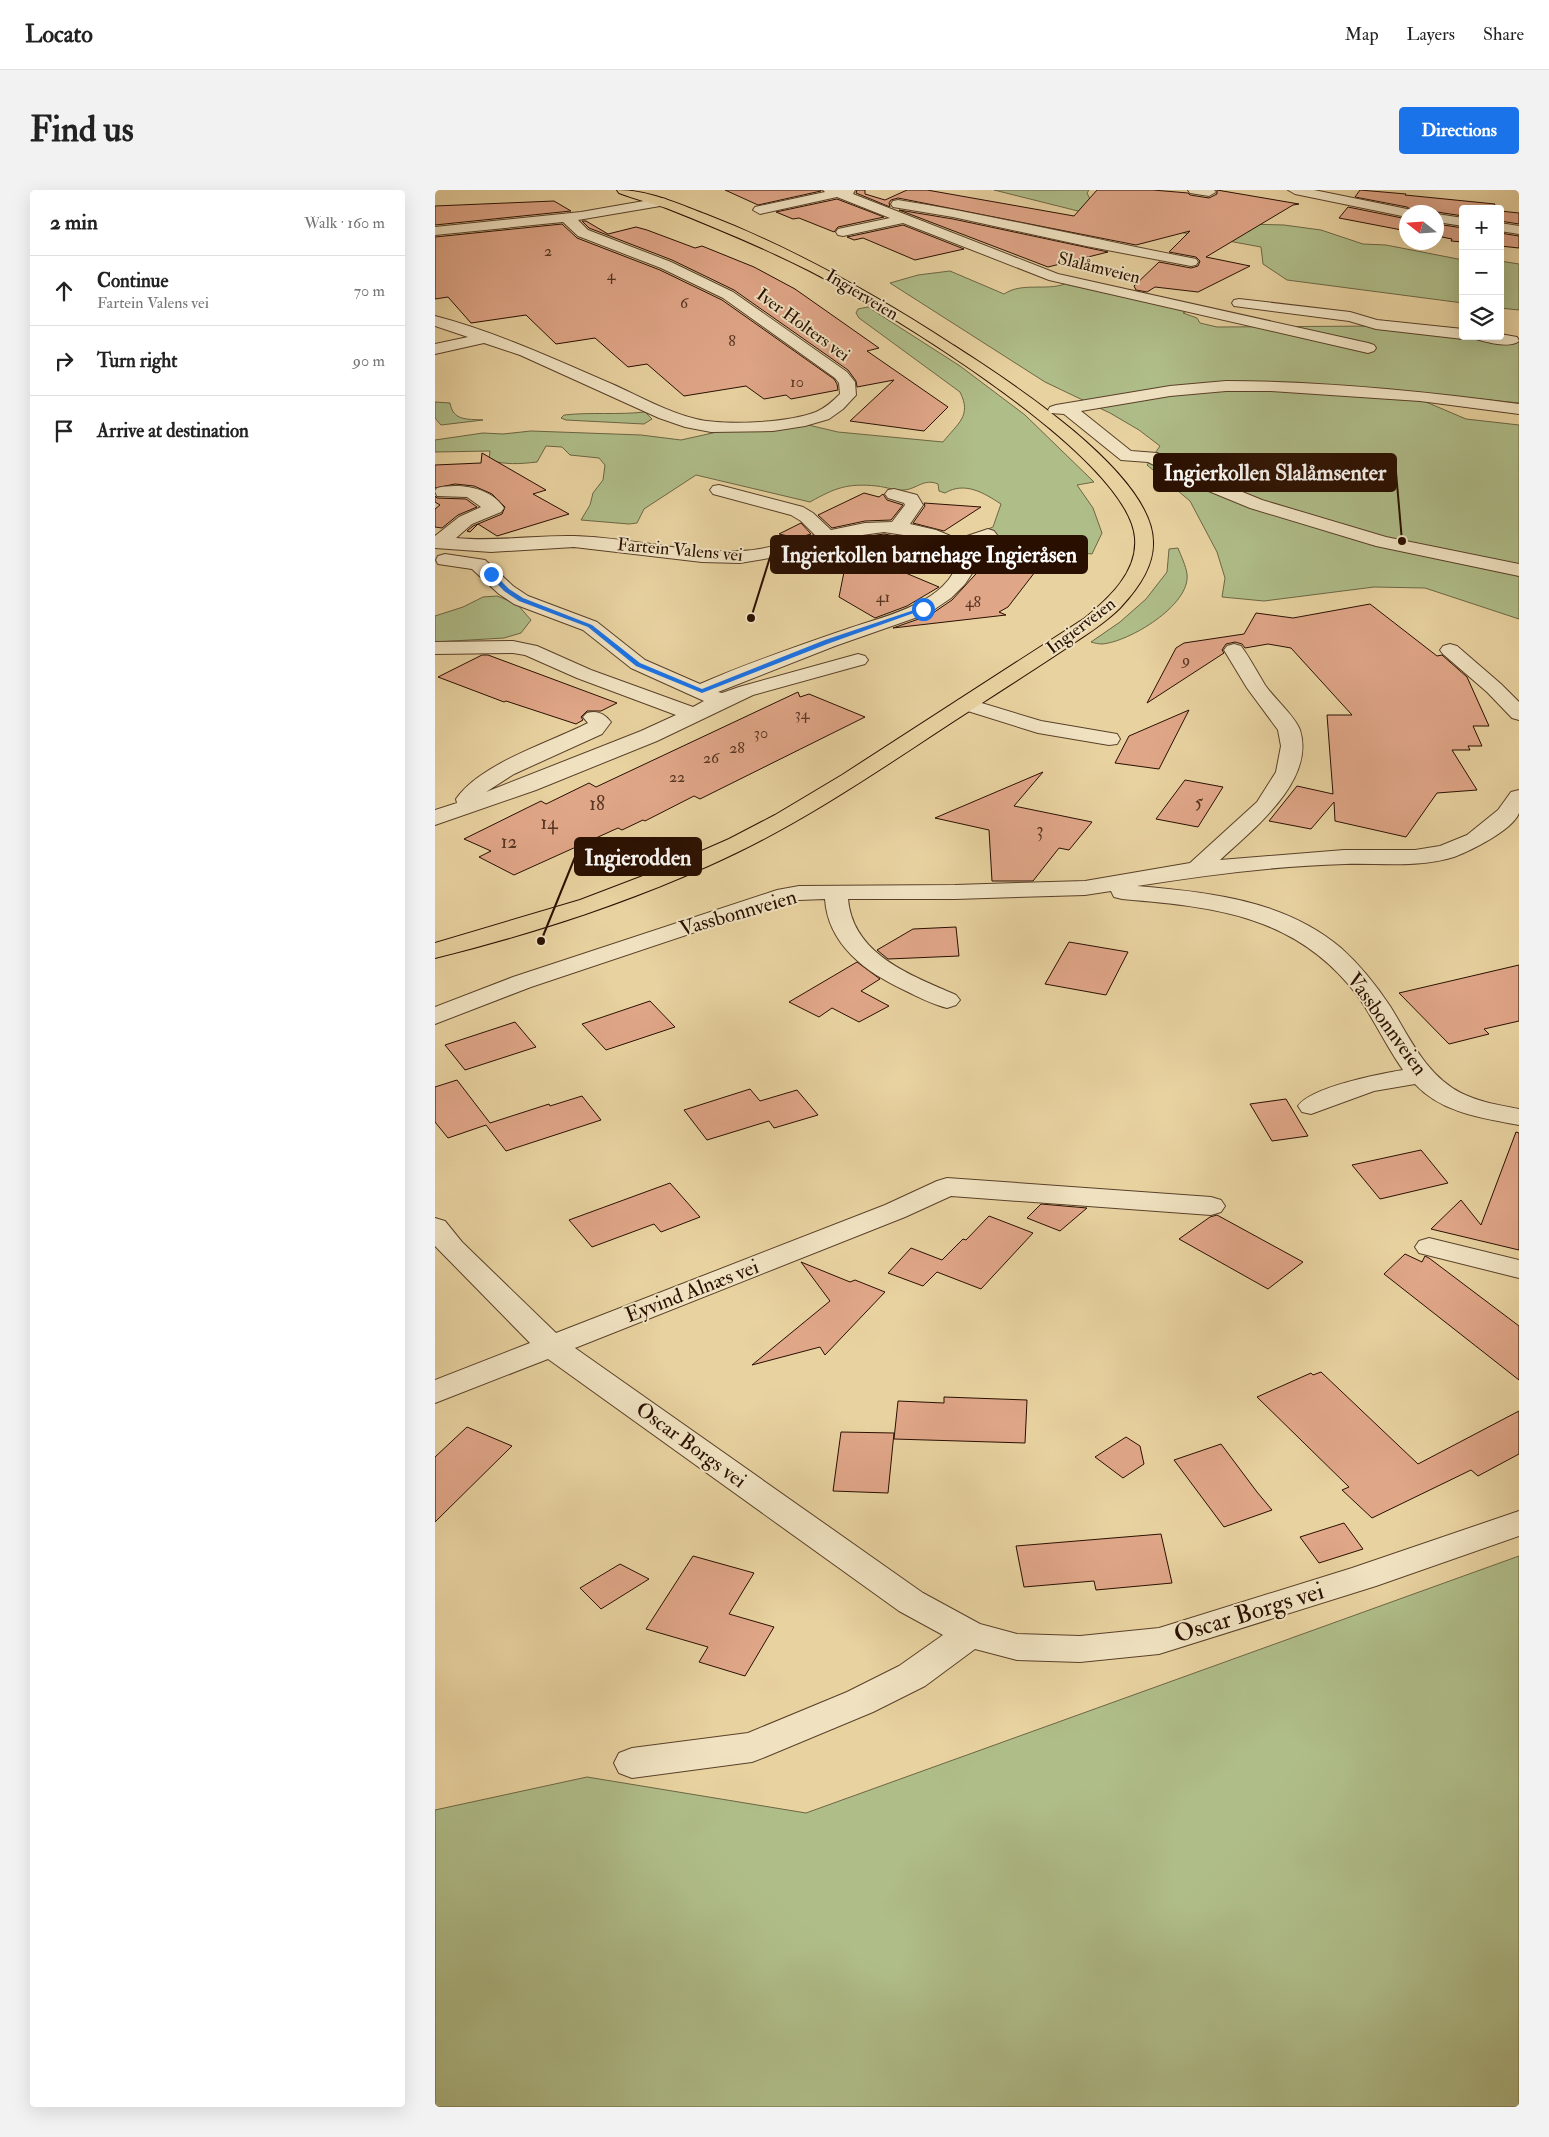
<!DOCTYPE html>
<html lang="en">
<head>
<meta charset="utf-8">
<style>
	:root { --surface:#fff; --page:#f2f2f2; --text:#222; --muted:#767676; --line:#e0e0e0; --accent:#1a73e8 }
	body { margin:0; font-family:"IM FELL Double Pica",serif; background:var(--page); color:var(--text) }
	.controls { position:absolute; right:15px; top:15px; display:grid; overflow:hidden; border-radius:5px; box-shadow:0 5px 20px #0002 }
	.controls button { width:45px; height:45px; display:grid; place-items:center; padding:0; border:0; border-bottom:1px solid var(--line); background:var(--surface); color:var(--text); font:25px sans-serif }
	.compass { position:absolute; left:964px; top:15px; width:45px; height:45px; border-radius:50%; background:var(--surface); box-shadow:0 5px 20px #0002; rotate:287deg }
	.stop { position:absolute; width:15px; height:15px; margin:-11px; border:4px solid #1a73e8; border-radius:50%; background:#fff }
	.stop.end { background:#1a73e8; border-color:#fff; box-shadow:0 1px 5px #0008 }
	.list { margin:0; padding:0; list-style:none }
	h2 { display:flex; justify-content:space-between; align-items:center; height:65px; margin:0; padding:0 20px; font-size:21px }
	h2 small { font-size:16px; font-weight:400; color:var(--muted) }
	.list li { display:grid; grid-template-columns:32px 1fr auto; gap:15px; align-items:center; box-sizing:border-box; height:70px; padding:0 20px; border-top:1px solid var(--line) }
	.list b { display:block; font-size:19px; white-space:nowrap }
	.list p { margin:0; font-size:16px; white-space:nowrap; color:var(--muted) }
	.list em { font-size:16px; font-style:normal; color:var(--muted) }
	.icon { flex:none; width:28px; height:28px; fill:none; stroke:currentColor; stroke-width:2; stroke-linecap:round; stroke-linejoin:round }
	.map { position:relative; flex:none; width:1084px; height:1917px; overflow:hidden; border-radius:5px }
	header { display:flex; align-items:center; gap:30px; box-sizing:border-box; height:70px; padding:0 25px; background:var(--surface); border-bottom:1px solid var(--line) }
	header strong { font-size:24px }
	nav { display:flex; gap:28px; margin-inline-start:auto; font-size:18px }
	.intro { display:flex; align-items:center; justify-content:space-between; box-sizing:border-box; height:120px; padding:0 30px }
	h1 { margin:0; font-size:35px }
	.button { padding:12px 22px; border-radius:5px; background:var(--accent); color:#fff; font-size:18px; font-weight:700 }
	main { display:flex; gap:30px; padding:0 30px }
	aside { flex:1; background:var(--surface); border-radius:5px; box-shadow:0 5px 20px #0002 }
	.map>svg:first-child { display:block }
	.green { fill:#afbd89; stroke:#6c6644 }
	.building { fill:#e0a688; stroke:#290f00 }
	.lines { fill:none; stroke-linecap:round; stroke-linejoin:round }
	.minor-casing { stroke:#594028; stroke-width:2 }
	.major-casing { stroke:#290f00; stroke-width:2 }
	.minor { fill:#f0e2c1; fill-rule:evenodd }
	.major { fill:#e8d2a0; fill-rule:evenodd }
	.route { fill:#1a73e8 }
	.labels { text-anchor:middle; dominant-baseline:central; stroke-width:4; stroke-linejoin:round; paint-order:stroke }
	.far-number-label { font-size:16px; fill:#573522 }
	.far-street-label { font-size:18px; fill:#290f00; stroke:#f0e2c1 }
	.number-label { font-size:19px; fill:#573522 }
	.street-label { font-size:21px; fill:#290f00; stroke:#f0e2c1 }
	.near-street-label { font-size:25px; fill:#290f00; stroke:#f0e2c1 }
	.leader { fill:none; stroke:#290f00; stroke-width:2 }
	.callout-dot { fill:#290f00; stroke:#f0e2c1; stroke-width:2 }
	.callout { fill:#290f00; stroke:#290f00; stroke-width:2 }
	.callout-label { font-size:22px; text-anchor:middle; font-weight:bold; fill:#fff }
</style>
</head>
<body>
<header>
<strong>Locato</strong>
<nav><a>Map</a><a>Layers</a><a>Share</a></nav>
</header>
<div class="intro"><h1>Find us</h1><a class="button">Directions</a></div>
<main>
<aside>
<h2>2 min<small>Walk · 160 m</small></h2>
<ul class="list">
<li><svg class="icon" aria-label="ahead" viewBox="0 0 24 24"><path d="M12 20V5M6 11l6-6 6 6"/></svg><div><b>Continue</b><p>Fartein Valens vei</p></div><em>70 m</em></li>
<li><svg class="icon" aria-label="right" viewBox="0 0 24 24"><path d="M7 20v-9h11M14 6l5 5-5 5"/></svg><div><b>Turn right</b></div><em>90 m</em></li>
<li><svg class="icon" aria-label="arrive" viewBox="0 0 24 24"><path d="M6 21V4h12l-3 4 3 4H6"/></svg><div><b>Arrive at destination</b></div></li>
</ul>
</aside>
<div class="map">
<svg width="1084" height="1917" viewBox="0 0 1084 1917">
	<rect width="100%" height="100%" fill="#e8d2a0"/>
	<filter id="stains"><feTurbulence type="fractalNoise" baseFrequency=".004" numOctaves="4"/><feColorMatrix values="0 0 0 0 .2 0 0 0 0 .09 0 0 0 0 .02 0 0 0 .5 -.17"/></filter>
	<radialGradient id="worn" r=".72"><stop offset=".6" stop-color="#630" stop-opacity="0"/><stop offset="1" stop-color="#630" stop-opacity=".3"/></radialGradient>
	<path class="green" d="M559,0H654L652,3L656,11L812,34L849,35L886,40L928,54L951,55L1028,70V113L852,90L828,74L826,57L679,30Z
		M1065,71L1084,74V120L1065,118Z
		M515,81L569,104C587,92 610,101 630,94L752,121L748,123L762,128L765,133L782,137L949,136L1084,152V213L987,203L984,209L1031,229L1084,235V429L990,398L939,397L829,411L787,407L790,388L782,362L755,311L712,275L725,256L704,240L675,223L610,192L455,93L483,85Z
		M433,117L525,176L590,225L659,292L642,295L658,318L667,343L657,364L568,354L553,339L558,337L566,314C549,303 530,291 510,303L504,301L503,294C489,288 482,299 469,300C461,301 451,297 442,296C412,293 400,298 375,312L261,285L209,319L202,333L194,334L146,330L155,315L158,303L168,290L170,275L164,268L135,265L127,257L111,256L102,272C84,274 71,275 54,270L55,261L0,262V250L48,243L68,244L96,241L206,245L246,250L291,240L369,234L403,242L508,252C523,233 537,226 525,202L424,128L421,123L423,119Z
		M0,212L15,213C18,231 32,229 48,230L6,235L0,228Z
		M210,222L217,229L209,234L131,230L126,228L129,225C156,222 183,225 210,222Z
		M743,358C746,366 751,376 752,384C756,415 694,452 667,454C664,454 659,453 656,452L685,432L711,409L732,382L734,359Z
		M62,406L82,414L96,430L86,443L69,448L0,452V426L28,417L48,407Z
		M1084,1366V1917H0V1620L152,1587L371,1623Z"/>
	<path class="building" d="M290,0H386V1L323,15Z
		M422,0H430V4L450,10L472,0H492L639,26L662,0H718L753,3L755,5L774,8L782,4V0L864,14L858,15L771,67L815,76L763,102L720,97L712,102L701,100L699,96L724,72L756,78L763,76L765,71L761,67L734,62L755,41L701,55L463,8L456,10L454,13L455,17L421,3Z
		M925,0L971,4L970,5L1060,14L1057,19H1028V26L1002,22H980L972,17L920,7Z
		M402,9L449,27L403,37L399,42L364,28L358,29L341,22Z
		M119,11L136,21L0,35V16Z
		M913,17L972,29V41L904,28Z
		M464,20L518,29L673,62L613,77Z
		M1065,21L1084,23V34L1065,31Z
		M147,31H151L173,44L201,37L212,40L260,58L267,56L319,77L360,99L444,158L432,161L513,217L489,241L415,231L459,190L422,197L421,191L413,180L299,100L237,70L154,38Z
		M127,34L142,48L225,80L287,110L399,189L402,194L403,200L356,209L351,205L329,209L311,196L249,206L212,174L193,177L160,148L121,154L91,125L36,133L13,107L0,109V47Z
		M1002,34L1028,38V52L1016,51L1017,49L1002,46Z
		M468,35L529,59L480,70L428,48L419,50L412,47Z
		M1065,43L1084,46V58L1065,56Z
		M47,263L111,300L98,304L134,324L62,346L43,334L35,342L32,341L38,336L67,324L70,317L57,304L39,296L20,294L0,298V275L46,273Z
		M429,303L444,307L448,304L452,310L468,315L456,330L430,331L397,338L383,325Z
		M0,306L2,308L31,309L42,317L23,325L7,338L0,337V319L5,315L0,312Z
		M489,313L546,317L509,341L478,333L490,316Z
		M366,333L376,344L362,348L344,344Z
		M449,344L492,352L454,376L504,397L472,416L440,428L404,407L413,362L389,355L413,349Z
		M561,362L610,369L573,417L564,422L571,425L458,438L495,425L517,410Z
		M935,414L1002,466L1007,465L1032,487L1054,536H1038L1047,556H1033L1035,560H1017L1042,600L1002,603L971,647L900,631L899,612L876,639L834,631L862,596L898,604L892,525H917L856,458L833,454L810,458L807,454L800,452L791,454L787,460L789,463L712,513L741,458L749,453L809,444L821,423L858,428Z
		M47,465H53L182,513L166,521H152L146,527L148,530L141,534L71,511L69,512L3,487Z
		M363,502L365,507L374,504L430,527L265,609L259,606L210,631L208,630L187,640L183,638L79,685L44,667L56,661L29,649L106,611L111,614L154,593L161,597Z
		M754,520L724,579L680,573L694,546Z
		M608,582L579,616L657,632L634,660L624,658L598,691H557L554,640L500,628Z
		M750,590L788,597L763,637L721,629Z
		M521,737L524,766L453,769L442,760L478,739Z
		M634,752L693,762L671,805L610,794Z
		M422,772L445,789L426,801L454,816L424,832L397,818L384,827L354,812Z
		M1084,775V831L1049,839L1054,844L1014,854L964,803Z
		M215,811L240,837L171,860L147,834Z
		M80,832L101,857L30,880L10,855Z
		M22,890L55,933L114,914L115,916L147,906L166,930L71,961L51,935L13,948L0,932V897Z
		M315,899L325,911L362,900L383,925L339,938L334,931L272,950L249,920Z
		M851,909L873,946L837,951L815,914Z
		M1081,942L1084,943V1060L996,1039L1026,1010L1046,1035Z
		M986,960L1013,993L945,1009L917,975Z
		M235,993L265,1027L226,1042L219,1034L157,1057L134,1030Z
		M606,1014L652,1018L625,1041L592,1028Z
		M782,1025L868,1072L833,1099L744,1049L775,1027Z
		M554,1026L598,1043L546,1099L502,1082L488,1096L453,1083L476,1058L507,1070L528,1049L531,1050Z
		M970,1064L987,1072L990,1066L994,1068L1084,1136V1190L949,1084Z
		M366,1072L415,1092L420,1090L450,1102L390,1165L385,1157L317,1175L395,1111Z
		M886,1182L983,1274L1084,1221V1264L1043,1286L1036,1280L937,1328L907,1300L914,1297L822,1207L876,1183L878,1185Z
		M509,1207L592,1210L590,1253L459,1249L463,1211L509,1213Z
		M32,1237L77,1256L0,1332V1267Z
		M406,1242L459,1243L453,1303L398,1301Z
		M691,1247L705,1256L709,1274L688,1288L660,1267Z
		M786,1254L822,1302L837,1320L789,1337L739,1270Z
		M909,1333L928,1359L884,1373L865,1347Z
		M726,1344L737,1393L661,1400L659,1391L589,1397L581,1356Z
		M258,1366L319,1383L294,1424L339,1437L310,1486L264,1472L273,1457L211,1439Z
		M185,1374L214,1389L166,1419L145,1398Z"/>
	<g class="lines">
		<defs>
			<path id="minor" d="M388,0H420L418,4L623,84L933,153L939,155L941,158L939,161L933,163L614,90L468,33L408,46L403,45L401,42L403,39L455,28L402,7L325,24L318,20L320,17L390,2Z
				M753,0H779L781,2L774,6L755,3Z
				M853,0H879L972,19L978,22H972V27L860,4Z
				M226,8L231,9L233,12L231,15L143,30L153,40L236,72L298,102L412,182L420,192L421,205L408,219L394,229L370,236L338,241L276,242L250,237L224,228L85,165L49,153L0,164V154L33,147L0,136V126C61,142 119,169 177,194C204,206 232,222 261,229C290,236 352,233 381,222C390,218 398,211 405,204L404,193L400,188L288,108L226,78L143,46L128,32L0,45V37L146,22Z
				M463,10C561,26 658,49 756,68L761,69L763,72L761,75L756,76L651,56L518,27L458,17L456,14L458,11Z
				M1002,24L1028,28V36L1002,32Z
				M1065,33L1084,36V44L1065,41Z
				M804,109L915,122L942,130L1028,139V146H1034L1028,149L941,139L914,131L799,116L797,113L799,110Z
				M1065,144L1082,147L1084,151C1075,159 1051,152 1041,149L1038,146H1065Z
				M791,191C889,191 987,201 1084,214V224L985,211L836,201H791L735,206L646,221L696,261L722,263L771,287L827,310L951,347L1084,374V386L941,356L815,318L759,295L713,272L686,270L629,224L615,223L613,220L615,217L621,215L735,196Z
				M284,295L368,317L378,323L396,340L430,333L457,332L470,315L469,313L453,308L450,304L453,300L459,299L482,305L488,315L475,334L501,340L523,349L553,339L559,341L562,345L559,349L534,358L541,367L538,382L530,394L516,408L494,423L400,456L283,502L287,503L304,497L423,464L430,466L433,470L430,474L318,505L222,551L101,600L0,635V620L22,613L21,609C45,574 113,553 151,534L153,533L148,527L152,523C162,520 169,523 176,532L167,544L79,584L51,602L206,541L241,525L142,488L90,465L78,463L0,464V452L78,451L102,456L156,480L258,517L269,511L196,478L148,440L79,414L64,404L37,379L3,374L1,370L3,366L10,364L50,370L78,396L93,406L162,432L210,470L265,494C313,473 363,456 412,439C435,431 460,425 481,414C499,406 521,389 523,368L509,357L488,348L449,342L413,347L341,367L305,373L267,372L139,357L56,362L0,358V346L24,327L46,317L32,307L2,306L0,301L2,298C25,293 55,297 69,318L66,322L37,334L21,348C62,352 98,345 139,346C194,347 249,364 305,361C331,360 355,352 380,345L366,331L356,325L278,304L275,300L278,296Z
				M799,454L806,456C815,468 822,482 830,495C839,508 860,526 865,540C881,591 817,640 785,670L909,660H980L1005,656L1032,645L1063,620L1076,602L1084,600C1084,607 1084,617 1084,623C1078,640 1035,661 1019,667C984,678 946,673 910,674C840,676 770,685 702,696C773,702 850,710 906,758C925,775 941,795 955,816C975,848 990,884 1026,903C1044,912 1064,915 1084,919V935C1047,928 1007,923 980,894L939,901L876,924L867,922L863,916C876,897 944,884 968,880C951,856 939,829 922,805C861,725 780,717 687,709L679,707L676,701L650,705L520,709H413C418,765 476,785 521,805L525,810L521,815L512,818C497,814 483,807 469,800C431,782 393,755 390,709L364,710L347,713L96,797L0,834V817L78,787L342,700L364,696L520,695L650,691L755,673L822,612L841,582L846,556L843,540L812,498L789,460L792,456Z
				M1015,454L1022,456L1066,494L1084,512V530L1077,528L1052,502L1008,464L1005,460L1008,456Z
				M530,508L606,531L682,544L685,549L682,554L674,555L603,543L523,518L520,514L523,510Z
				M512,988L776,1007L786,1010L790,1016L786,1022L776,1025L516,1006L470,1027L140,1158L488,1403L545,1434L582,1444L645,1446L724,1438L917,1378L1084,1321V1346L941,1396L724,1464L645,1472L582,1470L540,1459L490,1496L438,1522L330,1567L317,1572L197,1588L184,1583L179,1573L184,1563L197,1558L313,1543L412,1502L464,1476L508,1445L464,1421L113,1169L0,1213V1190L95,1153L0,1056V1028L10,1031L27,1052L121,1143L450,1015L502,991Z
				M994,1048L1084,1070V1088L984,1063L980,1057L984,1051Z"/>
			<path id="major" d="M182,0C213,0 241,13 270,24C358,58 438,103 518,155C571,189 718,283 718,352C719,377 702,400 685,418C669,434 649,446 630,459C603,477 575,495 547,513C458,570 371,633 273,676C186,715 93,745 0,768V753L145,710L221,681L294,649L340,625L407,585L650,428C674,408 703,382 700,348C694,266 445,117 373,80C327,57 279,37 231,18C216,13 200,9 184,3Z"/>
		</defs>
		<use href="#minor" class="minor-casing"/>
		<use href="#major" class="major-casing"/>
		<use href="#minor" class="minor"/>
		<use href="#major" class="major"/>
	</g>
	<path class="route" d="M54,383H58L74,399L88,408L157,435L205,473L267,499L390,450L485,418L490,419L395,453L267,503L201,476L153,437L84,411L69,401L54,385Z"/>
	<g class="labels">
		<g class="far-number-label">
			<text x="113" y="61">2</text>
			<text x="176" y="85">4</text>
			<text x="249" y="113">6</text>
			<text x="297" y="151">8</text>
			<text x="362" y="192">10</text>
			<text x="448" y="407">41</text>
			<text x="538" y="412">48</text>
			<text x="751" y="470">9</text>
			<text x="367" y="524">34</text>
			<text x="326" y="543">30</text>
			<text x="302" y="558">28</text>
			<text x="276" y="568">26</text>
			<text x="242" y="587">22</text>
		</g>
		<g class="far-street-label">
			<text transform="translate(664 78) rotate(14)">Slalåmveien</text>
			<text transform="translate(427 105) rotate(31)">Ingierveien</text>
			<text transform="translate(368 135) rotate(36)">Iver Holters vei</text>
			<text transform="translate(245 360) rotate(5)">Fartein Valens vei</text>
			<text transform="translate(646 436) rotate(-37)">Ingierveien</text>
		</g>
		<g class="number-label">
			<text x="764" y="612">5</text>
			<text x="162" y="614">18</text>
			<text x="114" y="633">14</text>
			<text x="605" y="640">3</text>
			<text x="74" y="652">12</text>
		</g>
		<g class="street-label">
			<text transform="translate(303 723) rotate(-16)">Vassbonnveien</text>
			<text transform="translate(952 834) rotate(54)">Vassbonnveien</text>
			<text transform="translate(257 1101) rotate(-21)">Eyvind Alnæs vei</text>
			<text transform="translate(256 1255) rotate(36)">Oscar Borgs vei</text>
		</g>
		<g class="near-street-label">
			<text transform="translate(814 1423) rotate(-17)">Oscar Borgs vei</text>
		</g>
	</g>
	<path class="leader" d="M967 351L961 282M316 428L336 364M106 751L140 667"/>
	<g class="callout-dot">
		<circle cx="967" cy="351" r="5"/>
		<circle cx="316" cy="428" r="5"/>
		<circle cx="106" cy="751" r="5"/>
	</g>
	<g class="callout">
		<rect x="719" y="264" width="242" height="37" rx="5"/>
		<rect x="336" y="346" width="316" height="37" rx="5"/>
		<rect x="140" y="648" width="126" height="37" rx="5"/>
	</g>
	<g class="callout-label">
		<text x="840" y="290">Ingierkollen Slalåmsenter</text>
		<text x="494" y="372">Ingierkollen barnehage Ingieråsen</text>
		<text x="203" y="675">Ingierodden</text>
	</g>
	<rect width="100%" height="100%" filter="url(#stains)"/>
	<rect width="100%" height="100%" fill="url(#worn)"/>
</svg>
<div class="controls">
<button>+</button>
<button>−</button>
<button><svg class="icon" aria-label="layers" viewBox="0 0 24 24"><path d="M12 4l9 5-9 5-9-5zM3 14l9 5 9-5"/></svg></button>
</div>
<svg class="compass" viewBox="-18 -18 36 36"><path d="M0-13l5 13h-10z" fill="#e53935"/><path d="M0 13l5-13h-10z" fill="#767676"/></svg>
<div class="stop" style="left:488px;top:419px"></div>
<div class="stop end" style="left:56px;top:384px"></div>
</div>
</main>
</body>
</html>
